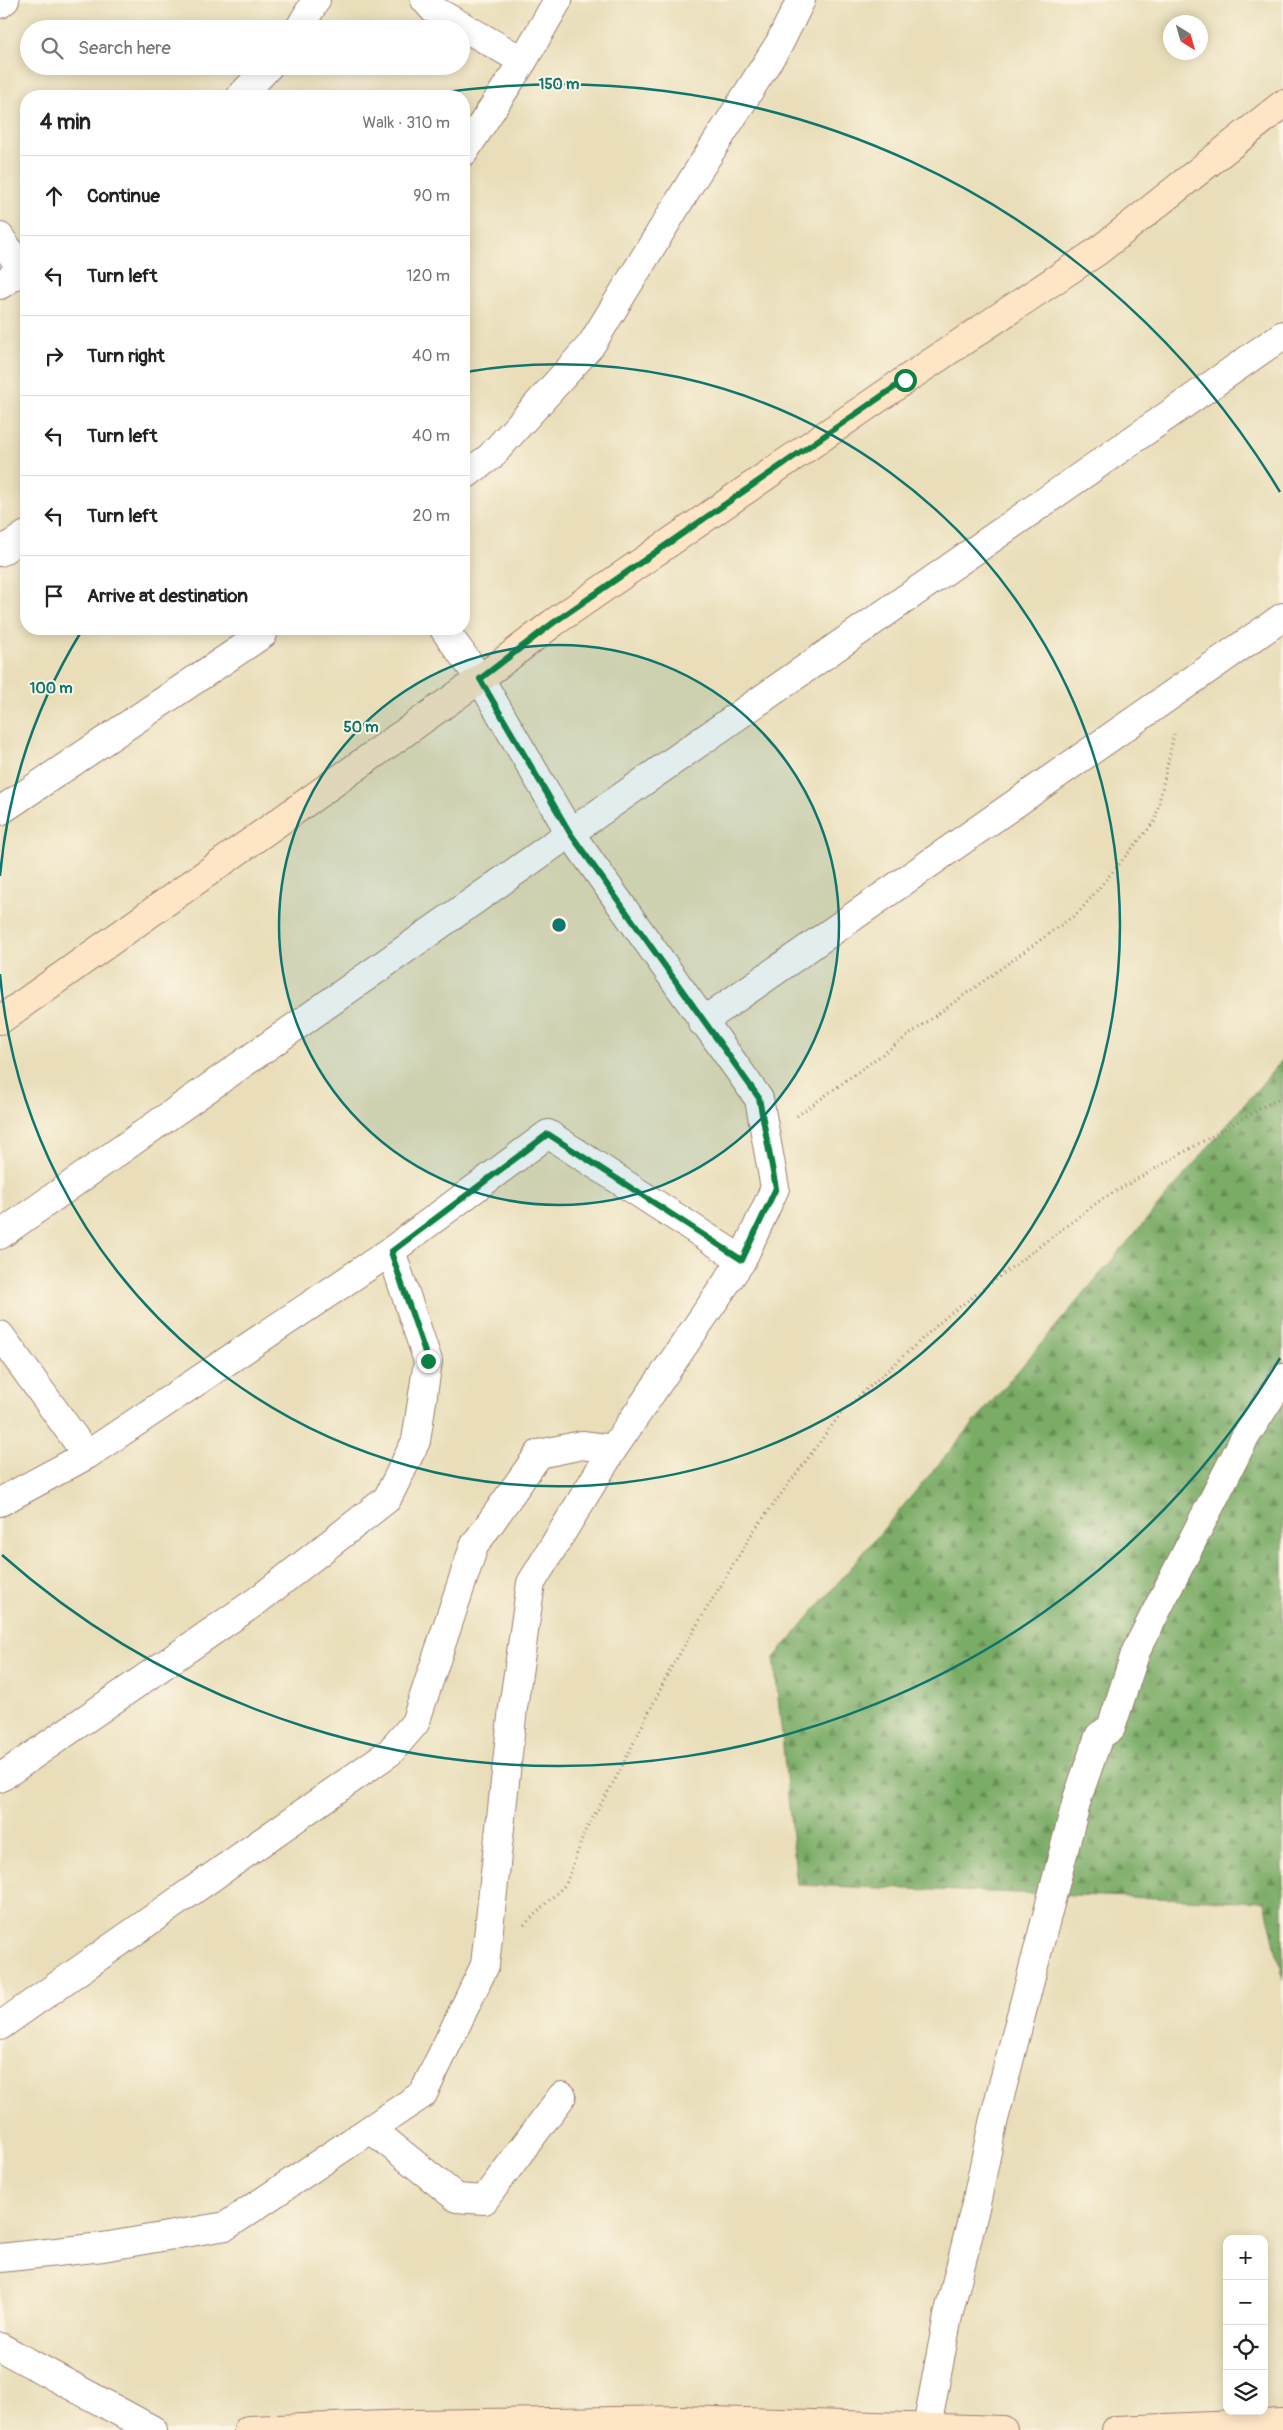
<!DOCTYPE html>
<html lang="en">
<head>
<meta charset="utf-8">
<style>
	:root { --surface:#fff; --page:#f2f2f2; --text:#222; --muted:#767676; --line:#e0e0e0 }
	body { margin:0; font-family:Pangolin,sans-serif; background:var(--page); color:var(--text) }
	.controls { position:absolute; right:15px; bottom:15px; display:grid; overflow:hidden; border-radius:10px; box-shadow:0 2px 12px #0003 }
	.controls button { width:45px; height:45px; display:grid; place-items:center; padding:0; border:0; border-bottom:1px solid var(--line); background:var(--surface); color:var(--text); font:25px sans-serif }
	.compass { position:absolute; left:1163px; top:15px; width:45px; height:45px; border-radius:50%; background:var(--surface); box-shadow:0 2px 12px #0003; rotate:143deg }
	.stop { position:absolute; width:15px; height:15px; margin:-11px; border:4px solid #0b8043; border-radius:50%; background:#fff }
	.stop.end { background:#0b8043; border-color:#fff; box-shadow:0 1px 5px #0008 }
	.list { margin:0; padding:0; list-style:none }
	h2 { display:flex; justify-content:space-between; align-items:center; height:65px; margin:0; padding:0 20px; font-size:21px }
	h2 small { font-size:16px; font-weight:400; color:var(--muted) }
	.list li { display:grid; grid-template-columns:32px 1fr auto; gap:15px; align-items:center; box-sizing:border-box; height:80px; padding:0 20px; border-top:1px solid var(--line) }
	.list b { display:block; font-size:19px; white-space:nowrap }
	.list em { font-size:16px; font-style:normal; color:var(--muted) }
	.icon { flex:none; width:28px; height:28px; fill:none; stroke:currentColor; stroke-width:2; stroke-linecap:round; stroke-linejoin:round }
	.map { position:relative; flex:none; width:1283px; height:2430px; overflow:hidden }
	.search { position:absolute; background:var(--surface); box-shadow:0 2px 12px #0003; left:20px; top:20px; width:450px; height:55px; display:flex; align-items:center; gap:12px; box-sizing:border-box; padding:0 18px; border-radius:28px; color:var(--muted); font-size:19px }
	.panel { position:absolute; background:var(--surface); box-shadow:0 2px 12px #0003; left:20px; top:90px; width:450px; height:545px; border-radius:20px }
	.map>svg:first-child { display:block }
	.forest { fill:url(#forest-firs); stroke:#626648 }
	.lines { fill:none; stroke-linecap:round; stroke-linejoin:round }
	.street-casing { stroke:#9a7e72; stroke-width:30 }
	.secondary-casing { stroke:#9a7e72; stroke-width:30 }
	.path { stroke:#9a7e72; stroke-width:3; stroke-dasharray:1 4; stroke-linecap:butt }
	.street { stroke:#fff; stroke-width:28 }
	.secondary { stroke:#fde5c5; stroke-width:28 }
	.route { stroke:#0b8043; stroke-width:6 }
	.ring { fill:none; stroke:#0f766e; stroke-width:2.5 }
	.centre { fill:#0f766e; stroke:#fcf5e5; stroke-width:2.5 }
	.ring-label { font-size:15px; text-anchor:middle; font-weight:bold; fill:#0f766e; stroke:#fcf5e5; stroke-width:4; stroke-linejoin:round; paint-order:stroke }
</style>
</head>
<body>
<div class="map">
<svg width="1283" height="2430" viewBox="0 0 1283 2430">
	<defs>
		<pattern id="forest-firs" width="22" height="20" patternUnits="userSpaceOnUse" patternTransform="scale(1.25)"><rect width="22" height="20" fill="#7aac66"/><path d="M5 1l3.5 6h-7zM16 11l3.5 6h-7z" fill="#668b54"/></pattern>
	</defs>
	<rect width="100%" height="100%" fill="#fcf5e5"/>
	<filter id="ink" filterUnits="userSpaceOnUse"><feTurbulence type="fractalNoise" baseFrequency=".02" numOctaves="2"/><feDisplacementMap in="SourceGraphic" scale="10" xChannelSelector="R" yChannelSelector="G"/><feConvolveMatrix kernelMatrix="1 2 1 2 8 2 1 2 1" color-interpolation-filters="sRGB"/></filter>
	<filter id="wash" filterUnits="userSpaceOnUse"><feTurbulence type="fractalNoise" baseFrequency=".0096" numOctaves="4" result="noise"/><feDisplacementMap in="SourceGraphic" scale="20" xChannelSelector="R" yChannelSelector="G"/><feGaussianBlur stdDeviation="1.12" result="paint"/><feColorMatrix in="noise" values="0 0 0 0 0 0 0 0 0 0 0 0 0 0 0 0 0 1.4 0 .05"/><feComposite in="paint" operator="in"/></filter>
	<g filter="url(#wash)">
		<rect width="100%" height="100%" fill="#e9deb9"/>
		<path class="forest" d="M1283,1059V1981L1265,1902L797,1885L774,1658Z"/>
	</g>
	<g filter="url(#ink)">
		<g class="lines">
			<defs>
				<path id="street" d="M425,0L434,10L523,61
					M0,4L5,0
					M299,29L316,0
					M241,96L269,66
					M464,152L523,61L558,0
					M0,237L22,270L0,285
					M464,476L490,457L591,345L693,179L779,44L801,0
					M0,552L26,535
					M0,811L263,634L259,629
					M702,1022L1283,617
					M0,1235L570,833L1283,335
					M0,1335L87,1455
					M0,1502L87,1455L391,1251L548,1134L742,1260
					M0,1778L258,1600L387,1499L416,1441L428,1361L391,1251
					M0,2026L390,1752L415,1723L474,1546L539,1454L582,1445L613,1449
					M371,2129L457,2198L484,2200L562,2096
					M0,2258L103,2247L226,2226L423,2094L485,1965L513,1708L531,1583L613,1449L742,1260L775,1188L759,1099L570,833L480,679L444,629
					M0,2347L153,2430
					M927,2427L948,2316L976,2204L993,2123L1078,1796L1099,1736L1111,1728L1136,1651L1244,1439L1283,1378"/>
				<path id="secondary" d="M0,1020L480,679L553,623L905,380L1098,251L1283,104
					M248,2430L412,2424L681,2420L1003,2430
					M1116,2430L1283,2423"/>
			</defs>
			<use href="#street" class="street-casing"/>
			<use href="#secondary" class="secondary-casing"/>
			<path class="path" d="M797,1116L1079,912L1155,821L1174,734
				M524,1925L566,1884L585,1831L616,1778L671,1668L753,1532L842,1412L946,1317L1102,1199L1268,1104L1283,1098"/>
			<use href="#street" class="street"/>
			<use href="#secondary" class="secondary"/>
		</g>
	</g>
	<g class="lines" filter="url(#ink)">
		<path class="route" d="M428,1361L391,1252L548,1134L742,1260L776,1188L759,1098L570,833L480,679L553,623L905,380"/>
	</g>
	<circle cx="559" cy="925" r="280" fill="#0f766e" fill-opacity=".12"/>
	<g class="ring">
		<circle cx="559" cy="925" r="280"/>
		<path d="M0 876A561 561 0 0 1 81 632M466 372A561 561 0 1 1 0 974"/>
		<path d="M1280 1358A841 841 0 0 1 2 1555M420 96A841 841 0 0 1 1280 492"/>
	</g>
	<circle cx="559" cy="925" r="8" class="centre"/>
	<g class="ring-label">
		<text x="559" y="89">150 m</text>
		<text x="51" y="693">100 m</text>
		<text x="361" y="732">50 m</text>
	</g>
</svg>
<div class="controls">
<button>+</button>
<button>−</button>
<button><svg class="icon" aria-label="locate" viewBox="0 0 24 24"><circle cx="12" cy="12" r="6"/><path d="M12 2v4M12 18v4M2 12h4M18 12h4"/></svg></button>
<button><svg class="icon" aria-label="layers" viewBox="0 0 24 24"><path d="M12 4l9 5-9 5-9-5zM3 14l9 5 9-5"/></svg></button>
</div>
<svg class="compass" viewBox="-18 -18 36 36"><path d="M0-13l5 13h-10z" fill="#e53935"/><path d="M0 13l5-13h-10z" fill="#767676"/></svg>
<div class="stop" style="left:905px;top:380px"></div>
<div class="stop end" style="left:428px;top:1361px"></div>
<div class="search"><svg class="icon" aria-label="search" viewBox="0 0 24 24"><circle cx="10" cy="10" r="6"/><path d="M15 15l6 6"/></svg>Search here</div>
<section class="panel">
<h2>4 min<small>Walk · 310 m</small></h2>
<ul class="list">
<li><svg class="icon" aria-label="ahead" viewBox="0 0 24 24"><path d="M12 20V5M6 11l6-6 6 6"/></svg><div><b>Continue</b></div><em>90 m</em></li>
<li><svg class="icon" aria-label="left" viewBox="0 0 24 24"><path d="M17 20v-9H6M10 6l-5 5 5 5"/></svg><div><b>Turn left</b></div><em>120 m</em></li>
<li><svg class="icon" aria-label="right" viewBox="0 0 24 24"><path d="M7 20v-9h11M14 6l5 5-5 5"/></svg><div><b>Turn right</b></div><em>40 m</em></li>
<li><svg class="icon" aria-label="left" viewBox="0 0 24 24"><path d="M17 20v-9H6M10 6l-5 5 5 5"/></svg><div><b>Turn left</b></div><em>40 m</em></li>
<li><svg class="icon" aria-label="left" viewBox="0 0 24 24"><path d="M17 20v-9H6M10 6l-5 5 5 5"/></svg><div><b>Turn left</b></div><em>20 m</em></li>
<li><svg class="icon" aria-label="arrive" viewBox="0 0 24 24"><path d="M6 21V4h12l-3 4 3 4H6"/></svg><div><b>Arrive at destination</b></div></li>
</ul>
</section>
</div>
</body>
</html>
